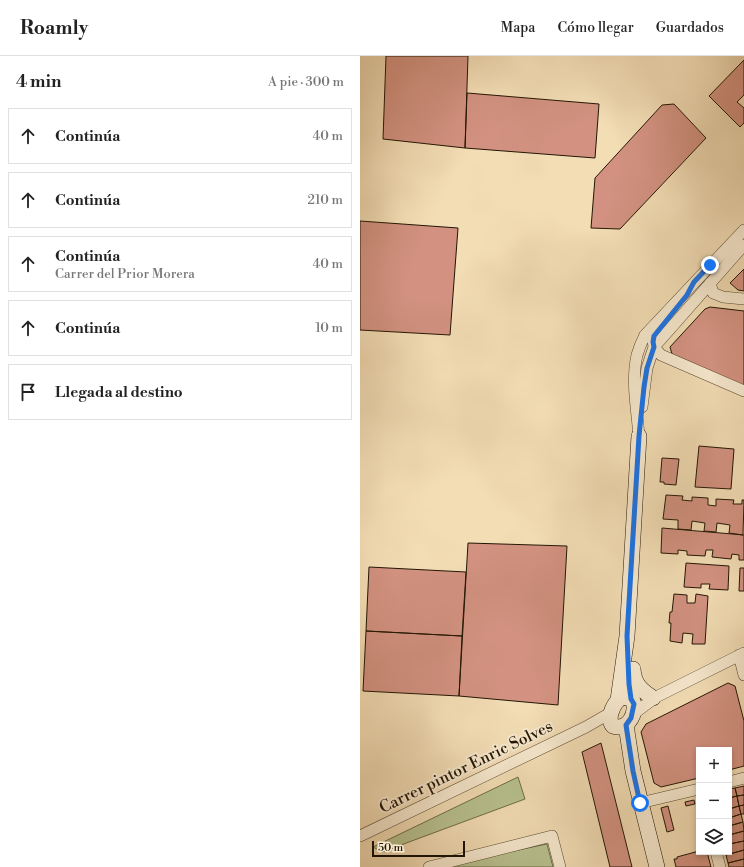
<!DOCTYPE html>
<html lang="es">
<head>
<meta charset="utf-8">
<style>
	:root { --surface:#fff; --page:#f6f6f6; --text:#222; --muted:#767676; --line:#e0e0e0 }
	body { margin:0; font-family:"Libre Bodoni",serif; background:var(--page); color:var(--text) }
	.controls { position:absolute; right:12px; bottom:12px; display:grid; overflow:hidden; border-radius:0px; box-shadow:0 2px 6px #0003 }
	.controls button { width:36px; height:36px; display:grid; place-items:center; padding:0; border:0; border-bottom:1px solid var(--line); background:var(--surface); color:var(--text); font:20px sans-serif }
	.scale { position:absolute; left:12px; bottom:10px; width:93px; box-sizing:border-box; padding-left:4px; border:2px solid #231604; border-top:0; font-size:11px; line-height:14px; white-space:nowrap; color:#231604; -webkit-text-stroke:3px #f7e9cf; paint-order:stroke }
	.stop { position:absolute; width:12px; height:12px; margin:-9px; border:3px solid #1a73e8; border-radius:50%; background:#fff }
	.stop.end { background:#1a73e8; border-color:#fff; box-shadow:0 1px 4px #0008 }
	.list { margin:0; padding:0; list-style:none }
	h2 { display:flex; justify-content:space-between; align-items:center; height:52px; margin:0; padding:0 16px; font-size:17px }
	h2 small { font-size:13px; font-weight:400; color:var(--muted) }
	.list li { display:grid; grid-template-columns:26px 1fr auto; gap:12px; align-items:center; box-sizing:border-box; height:56px; margin:0 8px 8px; padding:0 8px; border:1px solid var(--line); border-radius:0px }
	.list b { display:block; font-size:15px; white-space:nowrap }
	.list p { margin:0; font-size:13px; white-space:nowrap; color:var(--muted) }
	.list em { font-size:13px; font-style:normal; color:var(--muted) }
	.icon { flex:none; width:22px; height:22px; fill:none; stroke:currentColor; stroke-width:2; stroke-linecap:round; stroke-linejoin:round }
	.map { position:relative; flex:none; width:384px; height:811px; overflow:hidden }
	header { display:flex; align-items:center; gap:24px; box-sizing:border-box; height:56px; padding:0 20px; background:var(--surface); border-bottom:1px solid var(--line) }
	header strong { font-size:19px }
	nav { display:flex; gap:22px; margin-inline-start:auto; font-size:14px }
	main { display:flex }
	aside { flex:1; background:var(--surface) }
	.map>svg:first-child { display:block }
	.green { fill:#b8c290; stroke:#6e6c4a }
	.building { fill:#d39281; stroke:#231604 }
	.lines { fill:none; stroke-linecap:round; stroke-linejoin:round }
	.street-casing { stroke:#574830; stroke-width:12 }
	.secondary-casing { stroke:#231604; stroke-width:16 }
	.street { stroke:#f7e9cf; stroke-width:11 }
	.secondary { stroke:#f7e9cf; stroke-width:15 }
	.route { stroke:#1a73e8; stroke-width:5 }
	.labels { text-anchor:middle; dominant-baseline:central; stroke-width:4; stroke-linejoin:round; paint-order:stroke }
	.street-label { font-size:16px; fill:#231604; stroke:#f7e9cf }
</style>
</head>
<body>
<header>
<strong>Roamly</strong>
<nav><a>Mapa</a><a>Cómo llegar</a><a>Guardados</a></nav>
</header>
<main>
<aside>
<h2>4 min<small>A pie · 300 m</small></h2>
<ul class="list">
<li><svg class="icon" aria-label="ahead" viewBox="0 0 24 24"><path d="M12 20V5M6 11l6-6 6 6"/></svg><div><b>Continúa</b></div><em>40 m</em></li>
<li><svg class="icon" aria-label="ahead" viewBox="0 0 24 24"><path d="M12 20V5M6 11l6-6 6 6"/></svg><div><b>Continúa</b></div><em>210 m</em></li>
<li><svg class="icon" aria-label="ahead" viewBox="0 0 24 24"><path d="M12 20V5M6 11l6-6 6 6"/></svg><div><b>Continúa</b><p>Carrer del Prior Morera</p></div><em>40 m</em></li>
<li><svg class="icon" aria-label="ahead" viewBox="0 0 24 24"><path d="M12 20V5M6 11l6-6 6 6"/></svg><div><b>Continúa</b></div><em>10 m</em></li>
<li><svg class="icon" aria-label="arrive" viewBox="0 0 24 24"><path d="M6 21V4h12l-3 4 3 4H6"/></svg><div><b>Llegada al destino</b></div></li>
</ul>
</aside>
<div class="map">
<svg width="384" height="811" viewBox="0 0 384 811">
	<rect width="100%" height="100%" fill="#f3ddb5"/>
	<filter id="stains"><feTurbulence type="fractalNoise" baseFrequency=".005" numOctaves="4"/><feColorMatrix values="0 0 0 0 .2 0 0 0 0 .09 0 0 0 0 .02 0 0 0 .5 -.17"/></filter>
	<radialGradient id="worn" r=".72"><stop offset=".6" stop-color="#630" stop-opacity="0"/><stop offset="1" stop-color="#630" stop-opacity=".3"/></radialGradient>
	<path class="green" d="M158,721L165,743L22,796L13,791Z
		M187,788L193,811H76Z"/>
	<path class="building" d="M26,0H108L105,92L23,83Z
		M384,4V39L377,46L384,52V67L380,71L349,40Z
		M107,37L239,48L235,102L105,92Z
		M314,48L346,82L260,173L231,172L235,122L302,49Z
		M0,165L98,172L90,279L0,274Z
		M384,213V235L378,234L370,227Z
		M350,251L384,255V330L312,298L310,291L345,253Z
		M339,390L374,393L371,433L335,431Z
		M302,402L319,403L316,429L304,428V426H300Z
		M306,439L323,440L322,444L332,445V441L348,442V449L356,450V443L374,444L373,448H382V444H384L383,479L369,477L370,469L357,467L356,476L344,475L345,467L332,465L331,474L318,473V464L303,463Z
		M302,472L384,479V504H379V499L372,498L371,503L352,501L353,494H346L345,500L327,499V495L318,494V498L301,497Z
		M108,487L207,490L198,649L99,640Z
		M326,507L369,510L368,534L349,533L350,528H341V532L324,531Z
		M9,511L106,516L102,580L6,575Z
		M380,512H384V535H379Z
		M314,538L327,539V547H335L336,538L348,540L345,588H332L333,578L323,577L322,587L310,585L311,567H309L310,556H312Z
		M6,575L102,580L99,640L3,635Z
		M368,627L375,630L384,665V710L369,714V694H339V722L301,731L294,727L281,676L286,668Z
		M241,687L272,811H250L222,696Z
		M384,730V739L377,740L375,732Z
		M375,732L377,740L369,742V733Z
		M384,739V749L379,750L377,740Z
		M377,740L379,750L369,753V742Z
		M334,744L335,748L326,750L325,746Z
		M384,749V758H381L379,750Z
		M308,750L314,774L307,776L301,752Z
		M379,750L381,758L369,762V753Z
		M381,758L383,766L369,770V762Z
		M383,766L384,775L369,779V770Z
		M384,775V785L369,788V779Z
		M384,785V794L366,799L365,796H369V788Z
		M384,794V803L368,807L366,799Z
		M339,795L347,796L351,811H316L314,803H317V801Z
		M384,803V811H369L368,807Z"/>
	<g class="lines">
		<defs>
			<path id="street" d="M350,227L353,237L363,241L384,243
				M293,284L294,291L301,299L384,335
				M282,351L287,312L294,291L384,189
				M279,380C277,354 271,325 277,299C279,292 282,285 285,279L384,174
				M379,599L384,619
				M272,659L296,641L384,597
				M369,726L384,722
				M280,747L339,733
				M0,780L226,671L252,656
				M356,796L360,811
				M69,811L192,780L200,811"/>
			<path id="secondary" d="M273,613C274,628 281,634 293,642
				M268,615C269,623 269,632 271,640C272,644 274,646 274,649C275,661 266,675 253,670C246,662 254,645 263,641L271,643
				M258,644L267,580L279,380
				M266,669L273,715L297,811"/>
		</defs>
		<use href="#street" class="street-casing"/>
		<use href="#secondary" class="secondary-casing"/>
		<use href="#street" class="street"/>
		<use href="#secondary" class="secondary"/>
	</g>
	<g class="lines">
		<path class="route" d="M280,747L273,715L266,669L271,662L274,648L271,643L269,628L267,580L279,380L284,331L287,312L294,291L293,286L294,280L327,239L334,226L350,209"/>
	</g>
	<g class="labels">
		<g class="street-label">
			<text transform="translate(106 711) rotate(-26)">Carrer pintor Enric Solves</text>
		</g>
	</g>
	<rect width="100%" height="100%" filter="url(#stains)"/>
	<rect width="100%" height="100%" fill="url(#worn)"/>
</svg>
<div class="controls">
<button>+</button>
<button>−</button>
<button><svg class="icon" aria-label="layers" viewBox="0 0 24 24"><path d="M12 4l9 5-9 5-9-5zM3 14l9 5 9-5"/></svg></button>
</div>
<div class="scale">50 m</div>
<div class="stop" style="left:280px;top:747px"></div>
<div class="stop end" style="left:350px;top:209px"></div>
</div>
</main>
</body>
</html>
